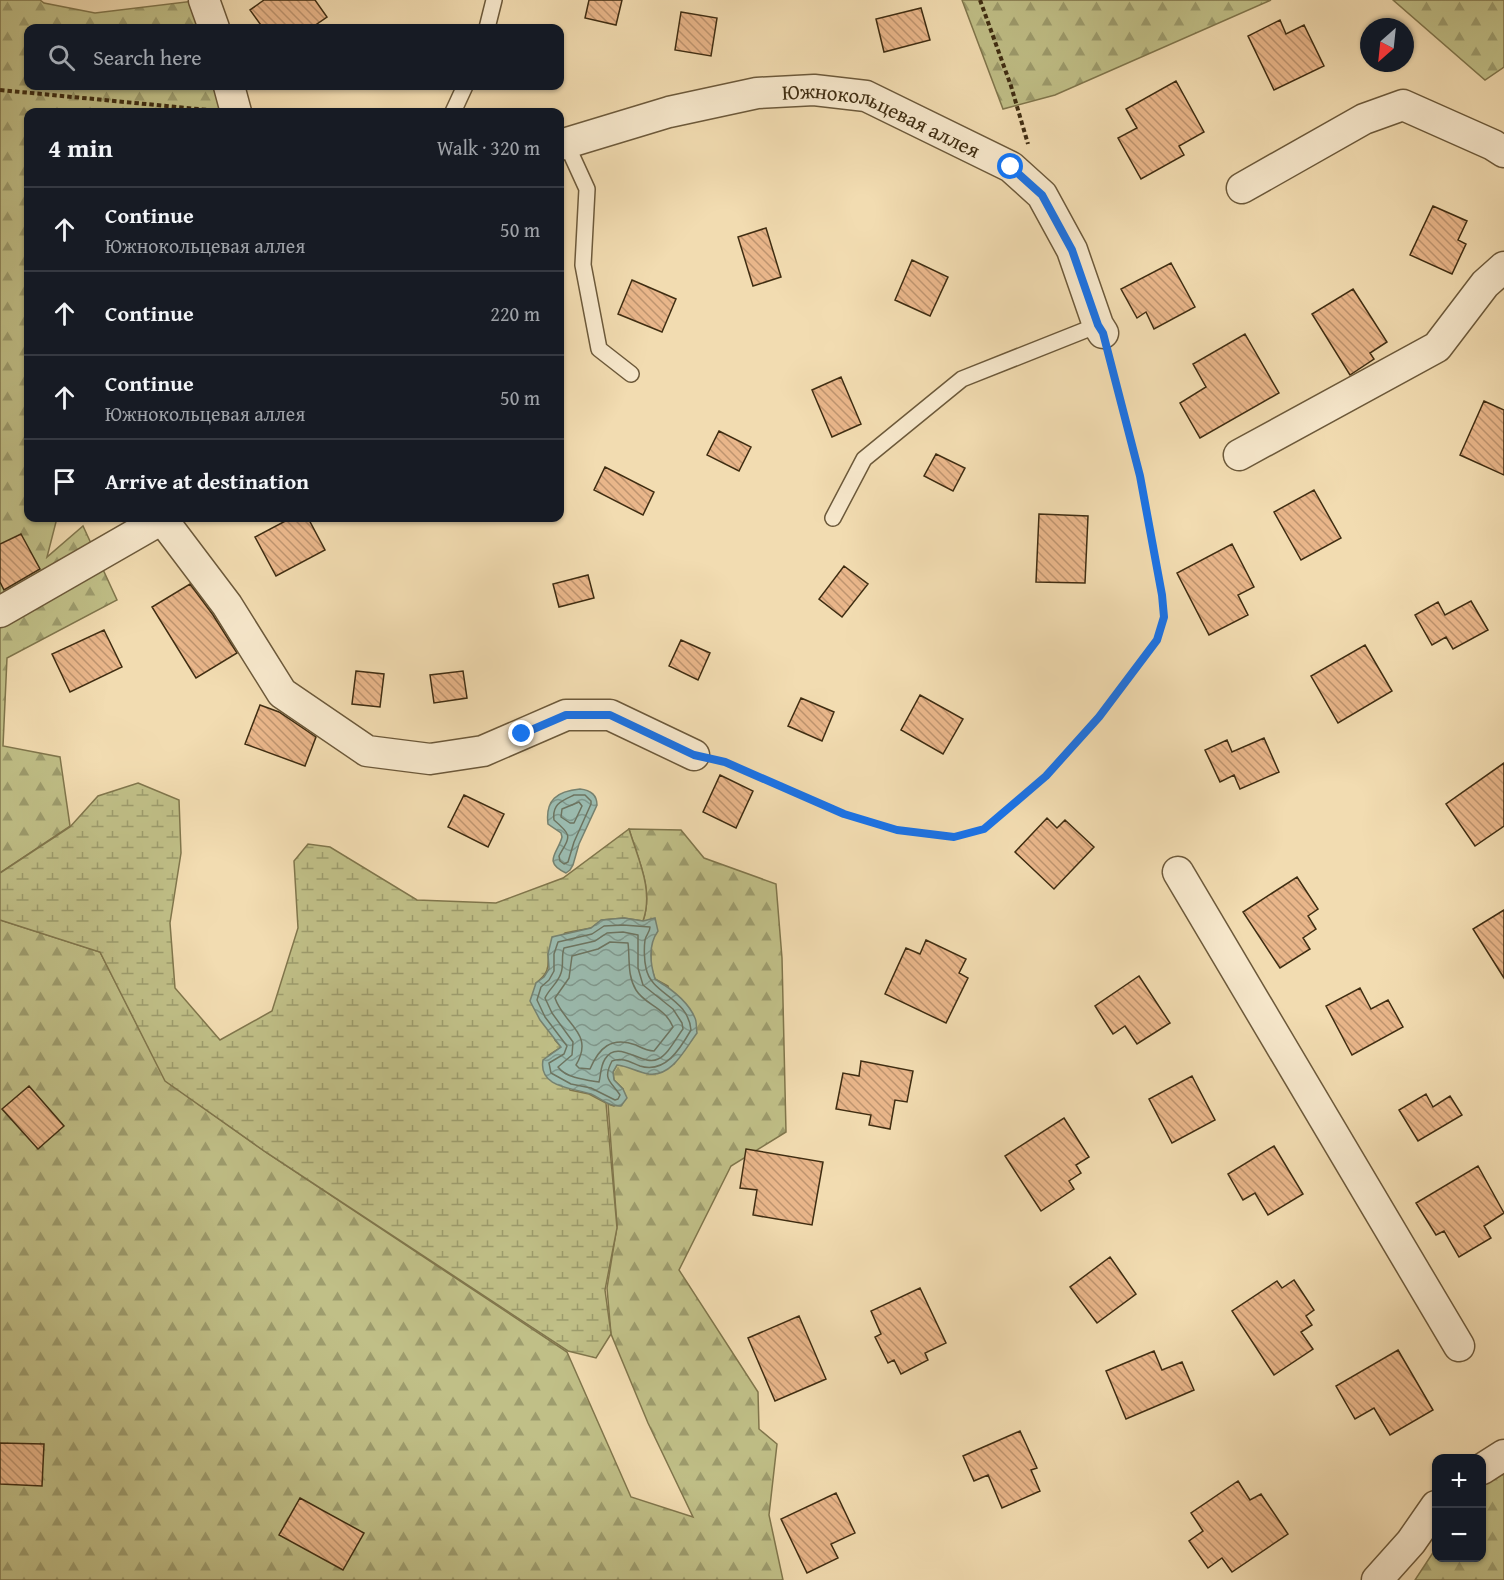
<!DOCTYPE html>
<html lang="en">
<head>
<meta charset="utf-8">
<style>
	:root { --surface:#171b24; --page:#242831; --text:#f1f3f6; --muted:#9ea1a6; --line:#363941 }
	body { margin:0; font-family:"Gentium Book Plus",serif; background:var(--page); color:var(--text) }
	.controls { position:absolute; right:18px; bottom:18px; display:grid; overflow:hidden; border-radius:12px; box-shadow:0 2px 4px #0004 }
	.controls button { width:54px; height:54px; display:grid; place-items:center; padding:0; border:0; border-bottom:2px solid var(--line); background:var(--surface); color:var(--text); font:30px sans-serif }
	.compass { position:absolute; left:1360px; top:18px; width:54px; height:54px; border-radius:50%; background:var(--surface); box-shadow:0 2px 4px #0004; rotate:207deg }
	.stop { position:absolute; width:18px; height:18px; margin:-14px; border:4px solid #1a73e8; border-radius:50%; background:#fff }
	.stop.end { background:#1a73e8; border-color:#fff; box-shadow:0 2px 6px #0008 }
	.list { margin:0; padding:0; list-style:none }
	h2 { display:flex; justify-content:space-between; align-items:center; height:78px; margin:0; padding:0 24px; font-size:26px }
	h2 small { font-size:20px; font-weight:400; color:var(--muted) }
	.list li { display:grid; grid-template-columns:39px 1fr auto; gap:18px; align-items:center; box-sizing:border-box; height:84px; padding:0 24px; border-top:2px solid var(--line) }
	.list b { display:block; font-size:22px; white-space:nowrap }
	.list p { margin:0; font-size:20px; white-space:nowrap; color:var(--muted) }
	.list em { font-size:20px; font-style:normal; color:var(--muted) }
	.icon { flex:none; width:33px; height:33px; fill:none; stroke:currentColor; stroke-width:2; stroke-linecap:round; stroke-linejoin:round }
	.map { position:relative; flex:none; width:1504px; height:1580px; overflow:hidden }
	.search { position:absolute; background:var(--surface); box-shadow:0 2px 4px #0004; left:24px; top:24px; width:540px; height:66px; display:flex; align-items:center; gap:15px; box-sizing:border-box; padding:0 21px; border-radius:12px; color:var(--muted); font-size:22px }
	.panel { position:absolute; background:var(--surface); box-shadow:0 2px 4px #0004; left:24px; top:108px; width:540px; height:414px; border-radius:12px }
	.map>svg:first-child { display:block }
	.forest { fill:url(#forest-firs); stroke:#80764c; stroke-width:1.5 }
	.wetland { fill:url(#wetland-marsh); stroke:#80764c; stroke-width:1.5 }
	.water { fill:url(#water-waves); stroke:#768270; stroke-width:1.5 }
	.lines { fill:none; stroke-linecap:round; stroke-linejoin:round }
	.shore { stroke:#6d7460; stroke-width:1.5 }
	.building { fill:url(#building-back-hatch); stroke:#3f2d12; stroke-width:1.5 }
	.lane-casing { stroke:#6c593a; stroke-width:18 }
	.street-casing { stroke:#6c593a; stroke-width:33 }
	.path { stroke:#3f2d12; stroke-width:4; stroke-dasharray:4.5 3; stroke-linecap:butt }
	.lane { stroke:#f7e8cc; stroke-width:15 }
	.street { stroke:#f7e8cc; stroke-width:30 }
	.route { stroke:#1a73e8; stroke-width:8 }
	.labels { text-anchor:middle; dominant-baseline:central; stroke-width:4.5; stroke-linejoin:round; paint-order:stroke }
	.street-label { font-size:21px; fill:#3f2d12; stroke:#f7e8cc }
</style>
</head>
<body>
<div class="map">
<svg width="1504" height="1580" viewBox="0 0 1504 1580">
	<defs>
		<pattern id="forest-firs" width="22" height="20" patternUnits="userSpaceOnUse" patternTransform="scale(1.5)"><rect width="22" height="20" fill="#c0bf87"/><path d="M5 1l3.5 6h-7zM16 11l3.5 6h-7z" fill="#9d9c6d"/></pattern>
		<pattern id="wetland-marsh" width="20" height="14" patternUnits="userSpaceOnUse" patternTransform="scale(1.5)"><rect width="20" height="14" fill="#c0bf87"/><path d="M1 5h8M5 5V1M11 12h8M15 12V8" fill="none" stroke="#9d9c6d"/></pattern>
		<pattern id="water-waves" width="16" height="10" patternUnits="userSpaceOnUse" patternTransform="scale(1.5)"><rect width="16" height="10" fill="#9bbbaf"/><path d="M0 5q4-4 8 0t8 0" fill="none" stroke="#80988d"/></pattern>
		<pattern id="building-back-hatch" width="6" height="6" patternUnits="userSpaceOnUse" patternTransform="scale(1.5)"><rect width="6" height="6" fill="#e9b68a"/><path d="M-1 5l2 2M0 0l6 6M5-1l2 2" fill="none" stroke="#be946f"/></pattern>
	</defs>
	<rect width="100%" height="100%" fill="#f2dcb1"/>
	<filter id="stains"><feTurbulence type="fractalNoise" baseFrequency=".00333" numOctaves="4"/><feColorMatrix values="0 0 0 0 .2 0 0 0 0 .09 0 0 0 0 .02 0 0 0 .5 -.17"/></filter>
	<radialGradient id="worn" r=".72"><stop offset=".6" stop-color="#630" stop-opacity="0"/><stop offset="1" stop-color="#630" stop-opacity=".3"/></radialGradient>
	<path class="forest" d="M0,0H40L44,3L95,13L194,1L201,28H28V86H216L221,105L217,112H28V518H57L47,557L83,526L117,600L7,658L3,746L60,757L70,826L0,873Z
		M962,0H1271L1055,95L1003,109Z
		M1393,0H1504V67L1485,80Z
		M629,829L681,830L704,858L776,884L782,958L786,1132L731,1166L679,1270L758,1392L759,1429L777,1444L769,1515L783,1580H0V920L100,952L166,1081L267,1153L567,1352L631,1497L693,1517L648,1423L611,1334L607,1288L617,1226L608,1104L614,1106L623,1089L614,1080L613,1072L617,1065L627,1066L639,1071L674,1064L683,1051L668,986L655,979L651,966V940L643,921C654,890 638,859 629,829Z
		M1504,1474V1580H1415L1436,1548V1558H1482V1485Z"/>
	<path class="wetland" d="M138,783L179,800L181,853L170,923L175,988L220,1040L272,1011L298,928L294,861L308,844L330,847L417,900L496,903L563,878L629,829C638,859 654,890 643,921L624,918L602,920L591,928L565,933L548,954C549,968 548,974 536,983L555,1040L561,1047L549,1055L570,1090L589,1094L606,1103L617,1228L605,1290L611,1334L596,1358L568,1351L267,1153L165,1081L100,952L0,920V873L70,827L98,796Z"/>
	<path class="water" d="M580,789C590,790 597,795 597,805L579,844L573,865L570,870L566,873C542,862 558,853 562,837L561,833L548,824C545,800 557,791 580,789Z
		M624,918L643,921L655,918L658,931C648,945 650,963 655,979C670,988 688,1001 695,1018C697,1022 696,1028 697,1033C685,1049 672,1077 649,1074C637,1072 628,1066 617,1065L613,1072L614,1080L623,1089L627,1098L621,1106C609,1107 602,1099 591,1094C574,1088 538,1088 543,1060L561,1047L540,1020L530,1001L536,983L544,977L549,969L548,954L552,937L591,928L601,920Z"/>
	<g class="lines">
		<path class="shore" d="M574,795H585L591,801V804L574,842L568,862L564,864L560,861L559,856C570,836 573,836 554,820C552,804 561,801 574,795Z
			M579,802L582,806L574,823H570L561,817L562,809Z
			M623,925L650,927C650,932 646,935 645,940C644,947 644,960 646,968C651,995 688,997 691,1030C680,1049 665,1074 640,1066C630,1062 623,1057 612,1061C602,1080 611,1081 620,1095L618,1099L615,1100L591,1088L571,1084L551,1073L549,1063L564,1054L567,1046L545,1017L537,1000L541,987L549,980L554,971V954L558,942L592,934L604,926Z
			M623,932L638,935V968L643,985L673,1009L682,1023L683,1029C676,1038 668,1055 658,1059C642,1067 618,1038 605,1059C600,1067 601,1075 599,1082C586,1080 566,1078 558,1067L572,1055L573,1042L552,1013L545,998C549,989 558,983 561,973C564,965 561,956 564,948L595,941L607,933Z
			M610,942L628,943C630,959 627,975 636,990C645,1005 665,1007 673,1027L654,1051C647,1051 642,1048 636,1045C611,1036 599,1048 590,1069L579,1068L576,1065C595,1033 564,1025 555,998L569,978L572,956L598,949Z"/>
	</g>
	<path class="building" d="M264,0H315L327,17L311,28H263L250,10Z
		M589,0H622L616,25L585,18Z
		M921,8L930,40L884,52L876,19Z
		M681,12L717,18L711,56L675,50Z
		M1280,20L1286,34L1304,25L1324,66L1274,90L1248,36Z
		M1176,81L1204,132L1179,146L1184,155L1141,179L1118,138L1137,128L1126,109Z
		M1433,206L1467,221L1458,240L1466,244L1452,274L1410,255Z
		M766,228L781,277L753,286L738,237Z
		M912,260L948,277L930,316L895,300Z
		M1171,263L1195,307L1154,329L1146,312L1137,318L1121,289Z
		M632,280L676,299L662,332L618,314Z
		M1353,289L1387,342L1370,353L1374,359L1350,375L1312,314Z
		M1245,334L1279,393L1200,438L1180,403L1206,387L1193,364Z
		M841,377L861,424L832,437L812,390Z
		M1484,401L1504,410V475L1460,455Z
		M719,431L751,447L739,471L707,455Z
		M936,454L965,468L953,491L924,476Z
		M605,467L654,492L643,515L594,490Z
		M1314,490L1341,538L1301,560L1274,512Z
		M1039,514L1088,516L1085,583L1036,582Z
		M291,518H308L325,550L276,576L255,537Z
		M21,534L40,569L4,590L0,582V544Z
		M1232,544L1254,587L1238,595L1248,615L1209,635L1177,573Z
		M844,566L868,584L842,617L819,599Z
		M588,575L594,598L559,607L553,584Z
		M190,584L213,615L237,653L196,678L152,607Z
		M1471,601L1488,630L1453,649L1446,637L1432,645L1415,615L1438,602L1445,615Z
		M104,630L122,667L70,692L52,654Z
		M681,640L710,653L698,680L669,666Z
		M1365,645L1392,691L1338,723L1311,676Z
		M356,671L384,674L380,707L352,704Z
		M463,671L467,698L434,703L430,675Z
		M920,695L963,719L943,754L901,730Z
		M801,698L834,712L822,741L788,726Z
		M260,705L279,712L316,737L305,766L245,744Z
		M1264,738L1279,772L1240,789L1234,775L1220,782L1205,750L1227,740L1232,752Z
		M1504,763V826L1475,846L1446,804Z
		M720,775L753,791L736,828L703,812Z
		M464,795L504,814L488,847L448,827Z
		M1047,818L1057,828L1065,820L1094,847L1054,889L1015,852Z
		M1297,877L1318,909L1308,916L1316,929L1303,938L1310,949L1280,968L1243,912Z
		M1504,910V978L1473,929Z
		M926,940L966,959L959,973L968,978L946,1023L885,994L906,948L920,954Z
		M1139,976L1170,1023L1137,1044L1125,1026L1113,1034L1095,1006Z
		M1360,988L1371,1009L1388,1000L1403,1027L1352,1055L1326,1006Z
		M861,1061L913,1071L907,1102L895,1100L890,1129L869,1125L871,1115L836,1109L843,1073L859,1076Z
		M1192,1076L1215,1120L1172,1143L1149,1099Z
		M29,1086L64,1126L38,1149L2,1109Z
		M1426,1094L1433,1107L1450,1096L1462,1115L1418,1141L1399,1110Z
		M1064,1118L1089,1157L1076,1165L1081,1173L1069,1181L1074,1189L1041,1211L1005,1156Z
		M1274,1146L1303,1194L1268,1215L1255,1193L1243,1200L1228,1174Z
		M746,1149L823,1162L812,1225L753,1215L757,1190L740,1188Z
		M1478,1166L1504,1213L1484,1226L1491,1238L1459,1257L1444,1231L1436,1235L1416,1203Z
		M1110,1257L1136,1294L1097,1323L1070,1287Z
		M1294,1280L1314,1310L1306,1316L1312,1325L1301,1332L1313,1349L1274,1375L1232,1311L1277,1281L1282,1288Z
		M920,1288L946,1343L925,1353L928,1360L901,1374L894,1360L888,1363L875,1337L881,1334L871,1311Z
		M799,1316L826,1379L775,1401L748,1338Z
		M1398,1350L1433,1410L1390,1435L1374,1408L1355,1419L1336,1386Z
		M1154,1351L1162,1370L1182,1362L1194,1390L1126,1419L1106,1371Z
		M1020,1431L1037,1468L1031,1470L1040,1491L1002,1508L988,1475L974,1481L963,1456Z
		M0,1443L44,1444L42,1486L0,1484Z
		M1238,1481L1250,1500L1261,1494L1288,1534L1232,1572L1222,1558L1208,1568L1189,1541L1203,1531L1191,1513Z
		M836,1493L855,1533L831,1544L838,1558L807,1573L781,1519Z
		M300,1498L364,1533L343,1570L279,1535Z"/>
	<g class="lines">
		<defs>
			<path id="lane" d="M487,28L494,0
				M453,112L465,86
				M566,143L587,189L583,265L599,349L631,374
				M833,518L864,459L962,379L1098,325"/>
			<g id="street">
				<path d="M204,0L214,28"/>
				<path d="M229,86L236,112"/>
				<path id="s1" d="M560,145L669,112L757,93L814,90L866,96L1011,167L1042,195L1072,250L1098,325L1103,333"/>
				<path d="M1242,188L1364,119L1403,105L1493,145L1504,152"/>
				<path d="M1239,455L1437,347L1485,284L1504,267"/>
				<path d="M0,612L162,519L227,605L282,693L367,751L430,759L483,751L566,715H610L694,755"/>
				<path d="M1178,872L1459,1346"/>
				<path d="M1482,1469L1504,1455"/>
				<path d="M1377,1580L1411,1542L1436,1506"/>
			</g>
		</defs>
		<use href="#lane" class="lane-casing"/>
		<use href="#street" class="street-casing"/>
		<path class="path" d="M980,0L1011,86L1028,144
			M0,90L208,110
			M721,761L844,814L897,830L954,837L984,829L1046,775L1099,717L1157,640L1164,617L1162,595L1140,476L1110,358"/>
		<use href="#lane" class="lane"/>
		<use href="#street" class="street"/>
	</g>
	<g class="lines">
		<path class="route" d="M522,734L566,715H610L694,755L725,762L844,814L897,830L954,837L984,829L1046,776L1099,717L1157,640L1164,617L1162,595L1140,476L1103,333L1098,325L1072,250L1042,195L1011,167"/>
	</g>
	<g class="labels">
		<g class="street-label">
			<text stroke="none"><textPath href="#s1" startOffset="334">Южнокольцевая аллея</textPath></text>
		</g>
	</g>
	<rect width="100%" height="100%" filter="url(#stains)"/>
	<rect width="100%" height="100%" fill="url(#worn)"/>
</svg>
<div class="controls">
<button>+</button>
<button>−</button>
</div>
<svg class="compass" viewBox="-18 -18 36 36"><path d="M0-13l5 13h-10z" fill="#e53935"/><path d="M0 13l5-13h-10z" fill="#9ea1a6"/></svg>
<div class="stop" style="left:1011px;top:167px"></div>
<div class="stop end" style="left:522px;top:734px"></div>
<div class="search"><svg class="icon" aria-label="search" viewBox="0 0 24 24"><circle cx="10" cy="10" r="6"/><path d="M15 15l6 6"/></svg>Search here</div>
<section class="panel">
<h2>4 min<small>Walk · 320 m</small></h2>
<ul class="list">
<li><svg class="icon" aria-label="ahead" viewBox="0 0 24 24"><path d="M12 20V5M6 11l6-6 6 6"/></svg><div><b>Continue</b><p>Южнокольцевая аллея</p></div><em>50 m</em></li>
<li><svg class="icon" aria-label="ahead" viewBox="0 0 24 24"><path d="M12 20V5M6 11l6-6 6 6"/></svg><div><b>Continue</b></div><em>220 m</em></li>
<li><svg class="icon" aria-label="ahead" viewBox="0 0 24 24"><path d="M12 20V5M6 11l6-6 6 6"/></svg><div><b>Continue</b><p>Южнокольцевая аллея</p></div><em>50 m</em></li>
<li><svg class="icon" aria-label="arrive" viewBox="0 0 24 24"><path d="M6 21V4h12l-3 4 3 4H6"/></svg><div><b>Arrive at destination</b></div></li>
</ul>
</section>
</div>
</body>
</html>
